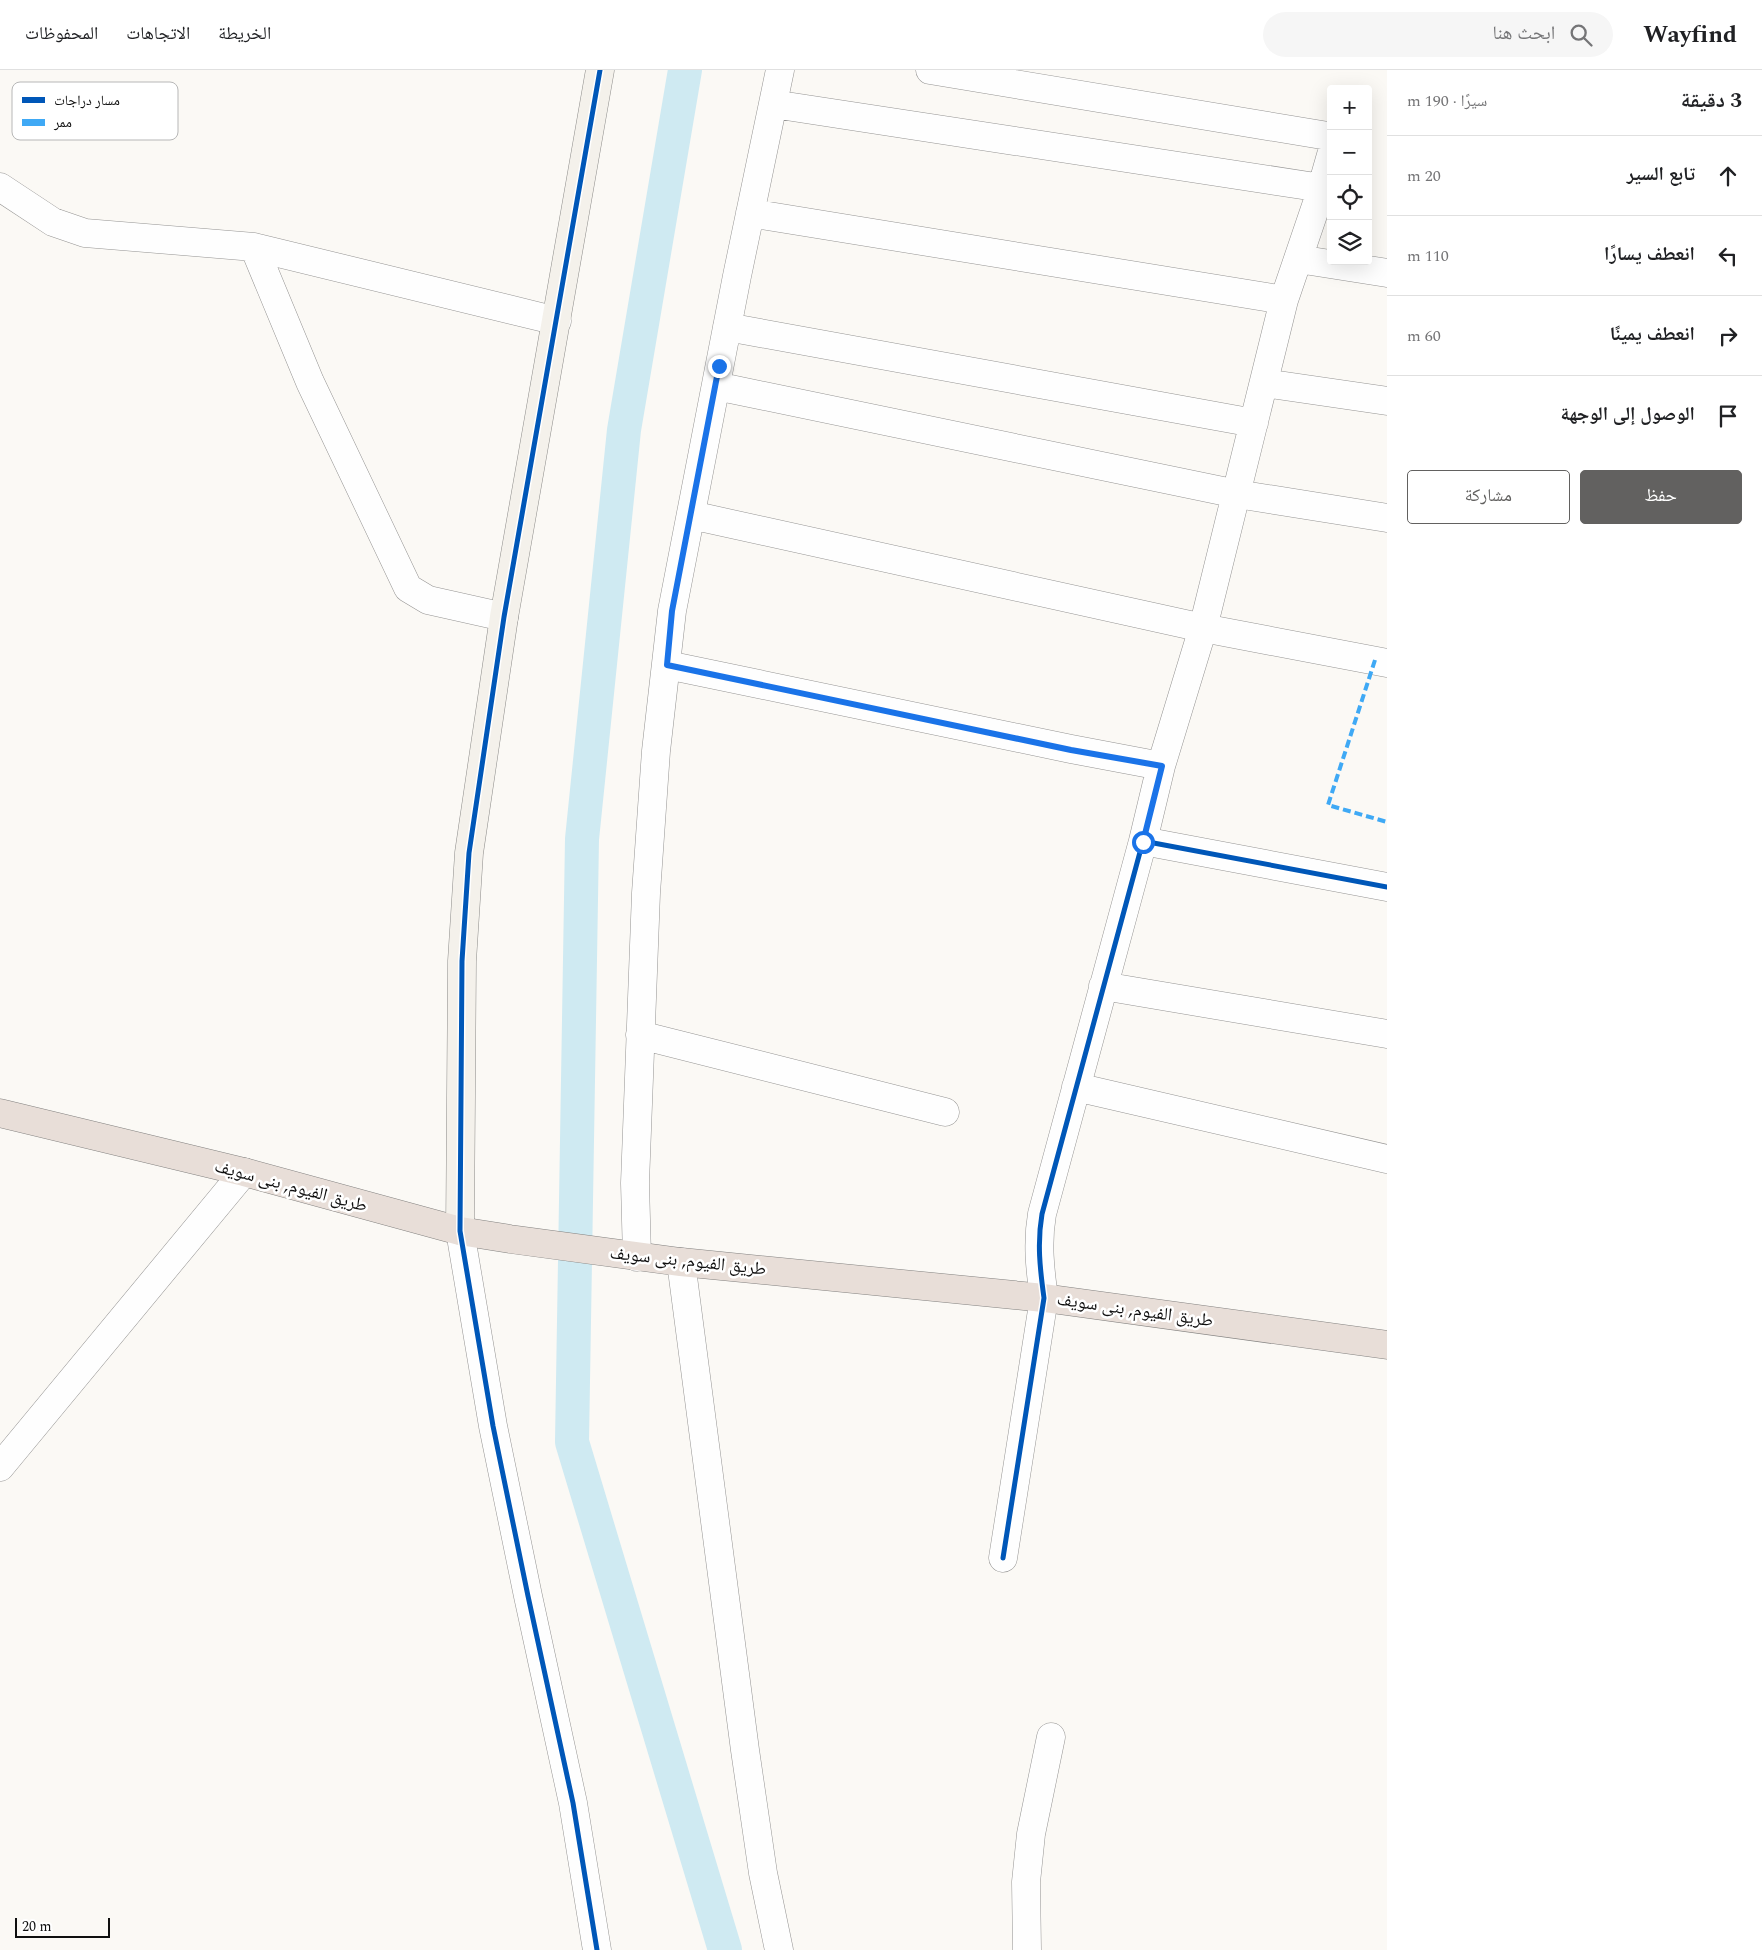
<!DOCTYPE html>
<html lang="ar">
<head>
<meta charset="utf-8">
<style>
	:root { --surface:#fff; --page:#f6f6f6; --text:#202124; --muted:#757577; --line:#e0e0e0; --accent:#626160 }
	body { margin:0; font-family:Spectral,"Noto Naskh Arabic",serif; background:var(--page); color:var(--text); direction:rtl }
	.controls { position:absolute; right:15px; top:15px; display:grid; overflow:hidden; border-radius:5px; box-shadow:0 5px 20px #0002 }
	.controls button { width:45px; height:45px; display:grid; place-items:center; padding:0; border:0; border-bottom:1px solid var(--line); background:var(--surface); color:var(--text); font:25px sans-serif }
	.scale { position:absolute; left:15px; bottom:12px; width:95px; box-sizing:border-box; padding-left:5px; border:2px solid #0f0f0f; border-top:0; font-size:14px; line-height:18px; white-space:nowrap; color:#0f0f0f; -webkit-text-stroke:4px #fff; paint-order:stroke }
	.stop { position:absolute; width:15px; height:15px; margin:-11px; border:4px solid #1a73e8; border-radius:50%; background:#fff }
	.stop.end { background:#1a73e8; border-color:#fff; box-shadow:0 1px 5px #0008 }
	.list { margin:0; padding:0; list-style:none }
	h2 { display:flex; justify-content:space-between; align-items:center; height:65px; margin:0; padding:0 20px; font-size:21px }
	h2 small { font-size:16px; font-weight:400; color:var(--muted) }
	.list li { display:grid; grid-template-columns:32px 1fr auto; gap:15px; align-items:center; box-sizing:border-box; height:80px; padding:0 20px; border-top:1px solid var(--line) }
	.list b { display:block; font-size:19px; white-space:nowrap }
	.list em { font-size:16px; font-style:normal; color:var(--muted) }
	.actions { display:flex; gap:10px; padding:15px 20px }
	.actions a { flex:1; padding:11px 0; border:1px solid var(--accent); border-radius:5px; text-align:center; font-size:18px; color:var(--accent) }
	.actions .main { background:var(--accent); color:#fff }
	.icon { flex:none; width:28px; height:28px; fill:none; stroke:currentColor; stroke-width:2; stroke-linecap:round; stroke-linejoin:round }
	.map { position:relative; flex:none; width:1387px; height:1880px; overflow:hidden; direction:ltr }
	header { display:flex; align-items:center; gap:30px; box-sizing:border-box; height:70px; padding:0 25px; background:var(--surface); border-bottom:1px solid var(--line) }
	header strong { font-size:24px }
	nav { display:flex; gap:28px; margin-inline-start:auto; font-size:18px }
	.search { width:350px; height:45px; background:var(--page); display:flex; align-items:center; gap:12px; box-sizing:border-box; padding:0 18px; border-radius:28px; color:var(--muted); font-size:19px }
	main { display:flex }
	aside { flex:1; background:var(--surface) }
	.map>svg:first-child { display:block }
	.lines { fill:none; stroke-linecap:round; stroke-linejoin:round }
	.canal { stroke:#cfeaf2; stroke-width:34 }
	.street-casing { stroke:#959493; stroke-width:29 }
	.secondary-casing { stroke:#8c8b89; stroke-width:29 }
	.highway-casing { stroke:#838280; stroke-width:29 }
	.street { stroke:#fefefe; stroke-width:28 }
	.secondary { stroke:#f4f1eb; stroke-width:28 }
	.highway { stroke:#e8ded8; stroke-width:28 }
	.quiet { stroke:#3fa9f5; stroke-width:4; stroke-dasharray:8 4; stroke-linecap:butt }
	.cycleway-casing { stroke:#fff; stroke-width:8 }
	.cycleway { stroke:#0057b8; stroke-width:5 }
	.route { stroke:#1a73e8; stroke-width:6 }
	.labels { text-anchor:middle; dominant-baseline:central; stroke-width:5; stroke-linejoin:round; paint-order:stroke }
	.street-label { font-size:18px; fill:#0f0f0f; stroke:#fff }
	.key { fill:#fff; stroke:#b7b7b7; stroke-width:1 }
	.key-label { font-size:14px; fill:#0f0f0f }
</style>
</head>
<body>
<header>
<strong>Wayfind</strong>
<div class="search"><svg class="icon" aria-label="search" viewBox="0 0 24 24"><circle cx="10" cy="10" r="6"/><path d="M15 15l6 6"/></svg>ابحث هنا</div>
<nav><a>الخريطة</a><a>الاتجاهات</a><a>المحفوظات</a></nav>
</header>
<main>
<aside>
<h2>3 دقيقة<small>سيرًا · 190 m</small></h2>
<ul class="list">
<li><svg class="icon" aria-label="ahead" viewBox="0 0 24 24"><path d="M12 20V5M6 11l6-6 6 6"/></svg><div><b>تابع السير</b></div><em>20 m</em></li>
<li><svg class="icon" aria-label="left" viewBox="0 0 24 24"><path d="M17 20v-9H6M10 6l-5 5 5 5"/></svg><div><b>انعطف يسارًا</b></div><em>110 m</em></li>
<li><svg class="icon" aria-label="right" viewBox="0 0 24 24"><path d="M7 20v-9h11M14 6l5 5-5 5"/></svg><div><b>انعطف يمينًا</b></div><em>60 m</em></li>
<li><svg class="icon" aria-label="arrive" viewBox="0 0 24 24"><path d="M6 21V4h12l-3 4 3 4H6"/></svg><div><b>الوصول إلى الوجهة</b></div></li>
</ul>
<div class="actions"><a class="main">حفظ</a><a>مشاركة</a></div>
</aside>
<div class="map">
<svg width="1387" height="1880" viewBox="0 0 1387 1880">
	<rect width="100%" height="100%" fill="#fbf9f5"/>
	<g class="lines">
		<path class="canal" d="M685,0L624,360L582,769L572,1372L725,1880"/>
		<defs>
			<path id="street" d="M930,0L1328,66L1331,67
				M773,34L1322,118
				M0,117L53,152L85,163L254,177L557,251
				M750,143L1284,230
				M254,177L310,312L408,518L428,530L504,547
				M1298,189L1387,203
				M727,257L1254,353
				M1264,313L1387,331
				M716,316L1237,424L1387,448
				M691,445L1203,558L1387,593
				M667,595L1071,679L1161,696
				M1143,771L1161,696L1203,558L1284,230L1319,127L1331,85
				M1103,916L1387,964
				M640,965L945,1042
				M1076,1017L1387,1089
				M460,1161L493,1356L528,1526L573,1733L597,1880
				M637,1187L635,1113L646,823L656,681L672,541L737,206L780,0
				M681,1192L745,1680L763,1803L779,1880
				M0,1397L244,1102
				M1003,1488L1044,1228C1040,1199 1037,1173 1042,1144L1143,771L1387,817
				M1027,1880L1026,1812L1031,1764L1051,1667"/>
			<path id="secondary" d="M460,1161L462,891L469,783L504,547L600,0"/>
			<path id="highway" d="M0,1043L244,1102L460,1161L510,1169L681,1192L1044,1228L1387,1275"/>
		</defs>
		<use href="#street" class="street-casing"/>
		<use href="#secondary" class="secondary-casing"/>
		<use href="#highway" class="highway-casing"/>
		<use href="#street" class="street"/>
		<use href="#secondary" class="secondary"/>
		<use href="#highway" class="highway"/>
		<path class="quiet" d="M1375,590L1328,735L1387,752"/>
		<defs>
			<path id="cycleway" d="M1003,1488L1044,1228C1040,1199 1037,1173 1042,1144L1143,771L1387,817
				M597,1880L573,1733L528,1526L493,1356L460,1161L462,891L469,783L504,547L600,0"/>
		</defs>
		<use href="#cycleway" class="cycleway-casing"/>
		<use href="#cycleway" class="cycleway"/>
	</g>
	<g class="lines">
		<path class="route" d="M719,296L672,541L667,595L1071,680L1162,696L1143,772"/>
	</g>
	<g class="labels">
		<g class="street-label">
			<text transform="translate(291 1116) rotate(15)">طريق الفيوم, بنى سويف</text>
			<text transform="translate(688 1191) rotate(6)">طريق الفيوم, بنى سويف</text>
			<text transform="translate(1135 1240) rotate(8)">طريق الفيوم, بنى سويف</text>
		</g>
	</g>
	<rect x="12" y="12" width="166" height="58" rx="8" class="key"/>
	<rect x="22" y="27" width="23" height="6" fill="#0057b8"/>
	<rect x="22" y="49" width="23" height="7" fill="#3fa9f5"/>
	<g class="key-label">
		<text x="54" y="35">مسار دراجات</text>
		<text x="54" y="57">ممر</text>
	</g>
</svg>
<div class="controls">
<button>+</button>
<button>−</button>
<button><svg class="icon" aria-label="locate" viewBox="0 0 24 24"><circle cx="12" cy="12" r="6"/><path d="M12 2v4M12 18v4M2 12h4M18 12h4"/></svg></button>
<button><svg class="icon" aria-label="layers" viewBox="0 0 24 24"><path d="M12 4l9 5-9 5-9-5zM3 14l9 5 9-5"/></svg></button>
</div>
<div class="scale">20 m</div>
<div class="stop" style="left:1143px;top:772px"></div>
<div class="stop end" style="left:719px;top:296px"></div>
</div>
</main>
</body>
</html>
